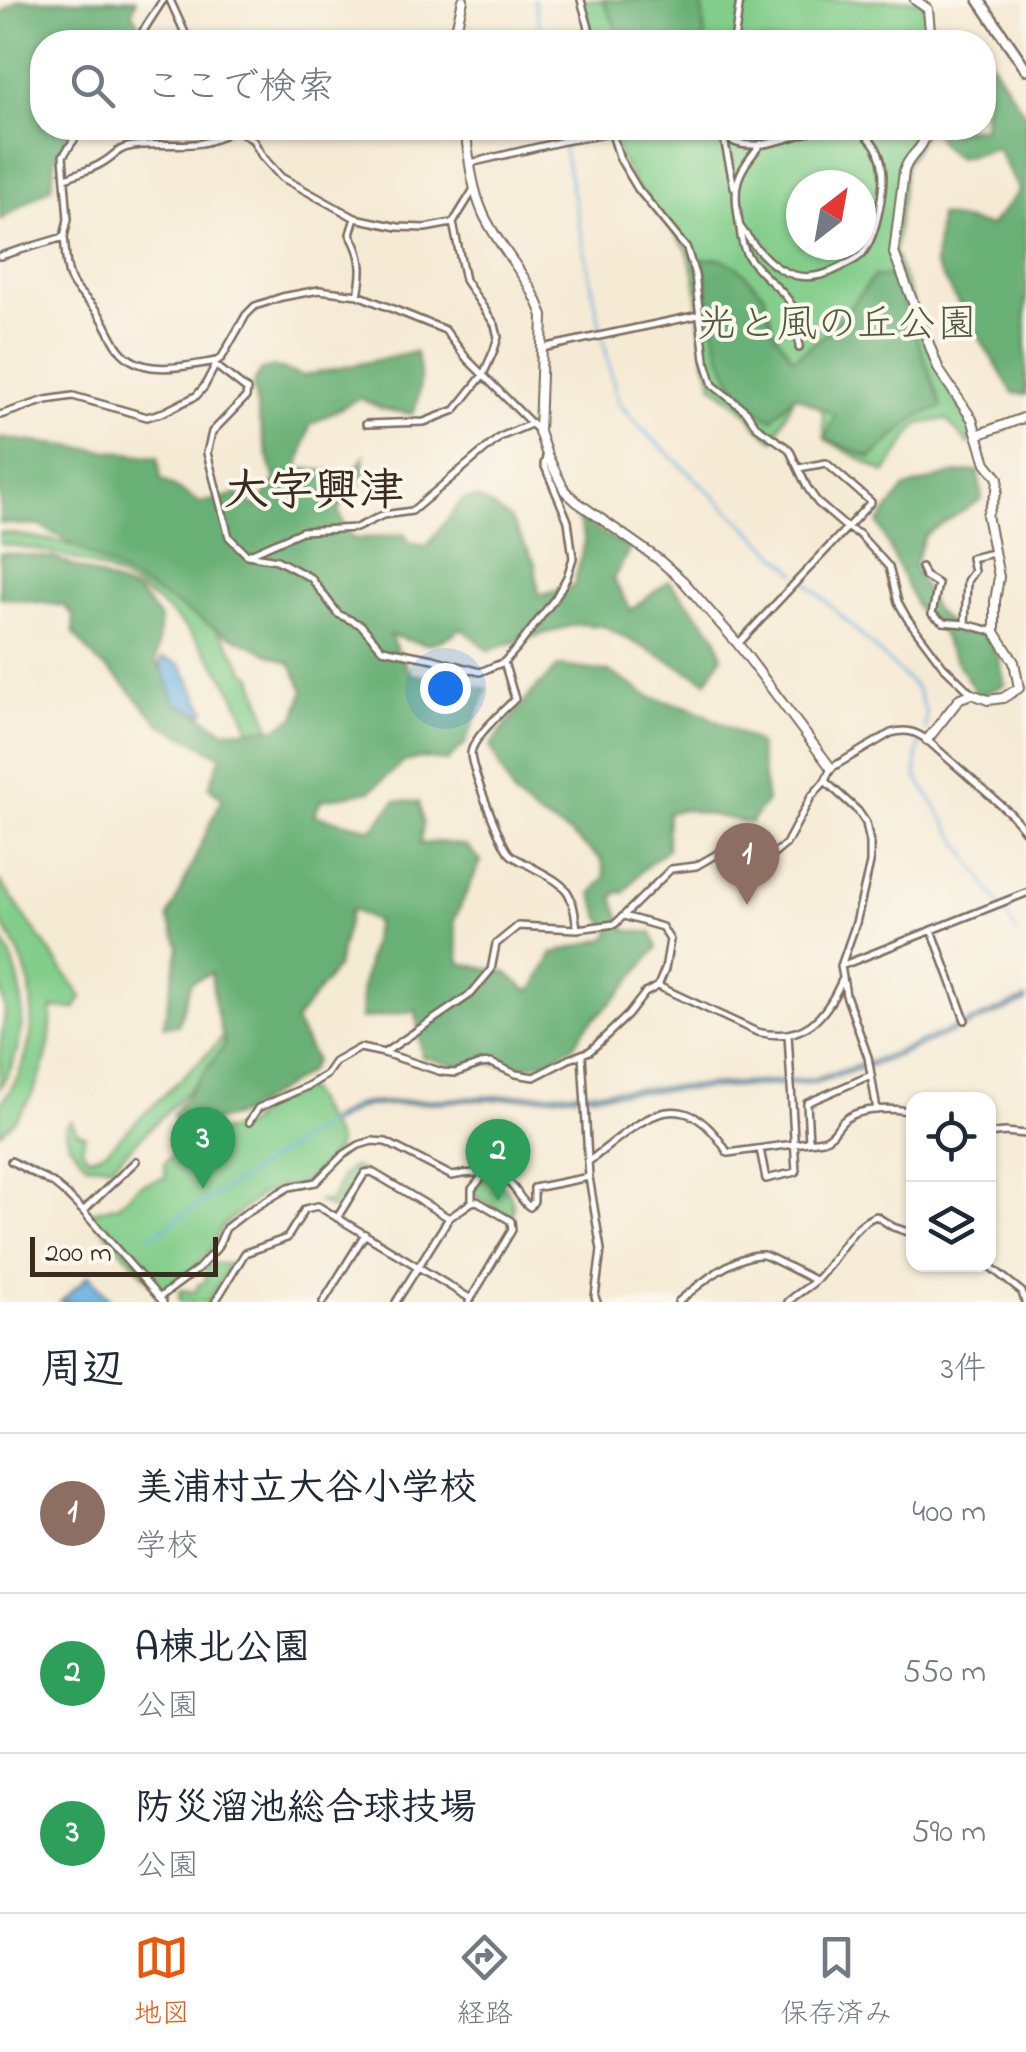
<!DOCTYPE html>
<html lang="ja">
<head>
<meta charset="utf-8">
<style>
	:root { --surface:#fff; --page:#f2f2f3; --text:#1f2937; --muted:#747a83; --line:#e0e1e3; --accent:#ea580c }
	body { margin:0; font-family:"Indie Flower","Klee One",sans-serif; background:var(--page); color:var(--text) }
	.controls { position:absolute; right:30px; bottom:30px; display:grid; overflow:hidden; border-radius:20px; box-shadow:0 2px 8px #0004 }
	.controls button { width:90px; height:90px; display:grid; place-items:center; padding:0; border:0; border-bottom:2px solid var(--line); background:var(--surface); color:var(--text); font:50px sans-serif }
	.compass { position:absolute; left:786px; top:170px; width:90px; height:90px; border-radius:50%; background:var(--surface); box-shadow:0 2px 8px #0004; rotate:31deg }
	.scale { position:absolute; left:30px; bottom:25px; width:188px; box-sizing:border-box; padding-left:10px; border:5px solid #3b2a1e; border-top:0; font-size:28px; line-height:35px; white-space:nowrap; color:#3b2a1e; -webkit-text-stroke:8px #fbf7ec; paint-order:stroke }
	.you { position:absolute; left:445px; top:688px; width:35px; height:35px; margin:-25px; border:8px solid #fff; border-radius:50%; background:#1a73e8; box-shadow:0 0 0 15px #1a73e833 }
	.badge { display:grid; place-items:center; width:65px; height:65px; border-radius:50%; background:var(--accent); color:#fff; font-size:32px; font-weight:700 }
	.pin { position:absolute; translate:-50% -82px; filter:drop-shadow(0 2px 5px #0008) }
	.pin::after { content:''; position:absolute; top:52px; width:35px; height:30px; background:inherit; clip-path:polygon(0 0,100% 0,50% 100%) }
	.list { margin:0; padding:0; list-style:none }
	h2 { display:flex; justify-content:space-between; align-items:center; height:130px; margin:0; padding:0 40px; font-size:42px }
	h2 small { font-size:32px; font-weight:400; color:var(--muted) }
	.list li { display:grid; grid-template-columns:65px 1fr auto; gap:30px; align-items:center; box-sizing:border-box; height:160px; padding:0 40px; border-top:2px solid var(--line) }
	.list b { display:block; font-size:38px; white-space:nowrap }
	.list p { margin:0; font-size:32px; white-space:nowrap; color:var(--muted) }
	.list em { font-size:32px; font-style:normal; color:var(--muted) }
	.icon { flex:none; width:55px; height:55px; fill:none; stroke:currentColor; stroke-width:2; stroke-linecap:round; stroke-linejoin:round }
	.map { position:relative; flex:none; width:1026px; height:1302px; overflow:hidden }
	.search { position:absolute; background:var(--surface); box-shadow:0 2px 8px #0004; left:30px; right:30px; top:30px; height:110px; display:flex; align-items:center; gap:25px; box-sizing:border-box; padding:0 35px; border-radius:40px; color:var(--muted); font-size:38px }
	.sheet { height:610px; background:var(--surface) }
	nav { display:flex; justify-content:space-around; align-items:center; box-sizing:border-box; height:140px; border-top:2px solid var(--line); background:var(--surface); font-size:28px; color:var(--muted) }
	nav a { display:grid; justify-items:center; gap:5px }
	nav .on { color:var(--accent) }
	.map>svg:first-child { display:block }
	.green { fill:#82cd8a; stroke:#5e7c54; stroke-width:2.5; fill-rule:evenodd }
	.forest { fill:#69b076; stroke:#526d4a; stroke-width:2.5 }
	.water { fill:#6db1e2; stroke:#546e80; stroke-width:2.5 }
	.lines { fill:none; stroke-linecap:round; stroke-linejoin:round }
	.stream { stroke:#6db1e2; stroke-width:2.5 }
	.street-casing { stroke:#7c6d5e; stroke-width:10 }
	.secondary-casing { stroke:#7c6d5e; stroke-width:12 }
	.highway-casing { stroke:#7c6d5e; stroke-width:14 }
	.street { stroke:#fff; stroke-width:5 }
	.secondary { stroke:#fff; stroke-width:8 }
	.highway { stroke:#fff; stroke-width:9 }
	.labels { text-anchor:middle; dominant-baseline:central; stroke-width:8; stroke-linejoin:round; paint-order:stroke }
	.park-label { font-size:40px; fill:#505b3e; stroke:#fbf7ec }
	.quarter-label { font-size:45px; font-weight:bold; fill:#3b2a1e; stroke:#fbf7ec }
</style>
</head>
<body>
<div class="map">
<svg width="1026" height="1302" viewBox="0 0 1026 1302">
	<rect width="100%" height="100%" fill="#fbf7ec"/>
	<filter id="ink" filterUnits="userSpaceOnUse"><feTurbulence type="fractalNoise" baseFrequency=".01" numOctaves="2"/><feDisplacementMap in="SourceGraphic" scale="20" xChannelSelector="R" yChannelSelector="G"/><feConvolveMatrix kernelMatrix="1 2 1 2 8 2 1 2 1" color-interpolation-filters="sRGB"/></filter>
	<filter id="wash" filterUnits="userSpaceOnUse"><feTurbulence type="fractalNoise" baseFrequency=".0048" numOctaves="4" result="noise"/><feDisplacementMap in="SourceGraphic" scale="40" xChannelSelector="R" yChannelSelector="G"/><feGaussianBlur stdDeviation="2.25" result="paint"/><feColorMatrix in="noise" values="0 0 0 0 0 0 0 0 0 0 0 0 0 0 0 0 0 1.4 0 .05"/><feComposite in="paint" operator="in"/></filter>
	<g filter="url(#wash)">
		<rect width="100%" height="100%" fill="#f5ead4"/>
		<path class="green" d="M581,0H923L930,42H593Z
			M610,128H927L906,164L894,253L939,370L977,435L968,444L946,419L918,424L885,473L825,439L822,409L795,395L774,440L757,427L746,411L713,385L705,359L695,275L687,249L638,189L620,159ZM801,185H861V245H801Z
			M0,532L55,541L89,550L114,552L151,574L190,603L226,640L245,671L252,675L268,720L283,775V843L262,983L239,1034L223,1056L112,1166L86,1164L69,1144L65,1127L71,1120L77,1132L85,1135L82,1148L85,1154L91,1157L106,1151L217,1044L230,1025L240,1002C245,962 251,921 257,881C260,863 264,845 265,828C271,721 200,613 104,570C71,555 36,549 0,544Z
			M0,881L82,997L75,1009L52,1008C51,1022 51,1036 48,1049C42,1079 25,1115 0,1133V1105L16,1081L25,1059L31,1035L32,1011L30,986L23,963L13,941L0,921Z
			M0,936C29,983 30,1041 0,1088V1047L5,1013L0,981Z
			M303,1089L308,1091L337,1141V1149L306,1183L277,1187L259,1196L222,1227L211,1249L192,1270L162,1290H157L89,1213L118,1205L140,1185L166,1177L164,1163L195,1134L202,1130L216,1132L242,1127L251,1122L259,1108Z
			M354,1167L360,1170L334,1210L318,1201H330C343,1183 332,1179 354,1167Z
			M490,1176C508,1187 516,1197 512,1218L474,1195V1190L482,1178Z
			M209,1264H230L208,1302H180L179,1295L181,1290L195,1292L199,1284L205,1282L206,1268Z"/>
		<path class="forest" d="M18,0H136L132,13L139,23L127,42H42V128H71L56,157L51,187L0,220V14Z
			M603,0H702L705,42H619L621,40Z
			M984,51L1026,116V395L1013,393L935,265L939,215L990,226L1019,191L997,148L959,158C947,151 934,144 936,128H984Z
			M721,258L740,269L764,294L774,332L793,358C828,337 850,308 874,276L895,277L942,407L916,417L871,458L825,439L835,415L795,395L772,419C715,391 711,314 703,259Z
			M415,352C423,368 421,399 412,414L383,409L359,398L310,425L298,469L353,473L364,456L365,476L338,510L349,535L355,539L405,534L409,543L427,546L462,500L479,498L510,519L535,563L539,596L574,586L585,540L578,519L630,549L613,579L631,610L669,581L716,635L722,656L707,681L603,626L577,624L488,650L461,628C433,651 422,644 389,635L411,674L487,689L465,744L447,761L421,758L404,762L370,791L321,800L314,815L372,829L395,801L419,802L423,824L420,844L439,842L467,846L481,861L454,920L460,963L506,972L528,991L534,988L553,953L606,939L611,932L600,916L592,893L605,877L602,860L570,834L535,814L514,796L490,746L533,691L559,666L610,672L652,698L692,708L758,743L767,801L750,823L683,809L668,813L667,849L641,871L624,893L618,892L613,898L625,930L652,933L657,948L620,994L586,1027L574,1045L550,1060L523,1067L491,1063L459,1066L422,1057L416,1011L361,1019L362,987L376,922L351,909L337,967L295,1021L315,1060L308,1072L239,1115L177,1130L173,1114L225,1045L215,1006L211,973L191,982L178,1025L163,1026L179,946L168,918L222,798L209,787L221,756L160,724L117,677L97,661L74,634L73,615L64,606L0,597V553L54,558L139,593L160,619L156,663L198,714L225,731L276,728L295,717L304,691L291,664L224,633L41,526L0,523V438L158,457L161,479L201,503L237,494L257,507L275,481L262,435L253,385L261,370L275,367L303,376Z
			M978,471L982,499L925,535L914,566L934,609L959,633H985L999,658L1005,685L978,696L948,648L939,626L918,610L878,523L905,488L952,474Z"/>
		<path class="water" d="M163,658L181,665L206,711L202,714L176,704L160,664Z
			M1026,998V1002L882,1062L815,1083L367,1106L356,1109L331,1124L329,1121L355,1105L367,1103L815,1079L881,1058Z
			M89,1275L112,1302H60Z"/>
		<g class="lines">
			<path class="stream" d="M534,0L543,42
				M560,128L561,136
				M563,146L601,330
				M603,339L618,402L639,426L796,573
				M803,579L917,689L926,713L925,730
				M921,741L917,756L916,776L1018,934
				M151,1236L331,1121"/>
		</g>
	</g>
	<g filter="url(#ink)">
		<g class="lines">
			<defs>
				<path id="street" d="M170,0L189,42
					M581,0L593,42
					M136,42L163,0
					M734,42L740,0
					M235,128L253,140L262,156L281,177L355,218L398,227L425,228L452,223
					M610,128L620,159L638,189L687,249L695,275L705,359L713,385L746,411L757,427L789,449L807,487L818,503L847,528L859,534L889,567L898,602L907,618L943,666L972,694
					M719,128C738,162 791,136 822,128
					M724,139L734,187
					M761,144C733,178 733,186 740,229C741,239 743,250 749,258C778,296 801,292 799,348
					M470,163L564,141L611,133
					M66,178C77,173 91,170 102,163C112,158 117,149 128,147C165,139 203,155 233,128
					M355,218L350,234C363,256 363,271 358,295
					M739,225C765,263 793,293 841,267C848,263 856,260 861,255C877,237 888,180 880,157C876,143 867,135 855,128
					M64,237C66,251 65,271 73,284C80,295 92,303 99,314C107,325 111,338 119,349C141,378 186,366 217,361L222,357L246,315L255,306L282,297L319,290L358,295L445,330L467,359L537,429
					M0,256L64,237L68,219L63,156L82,128
					M542,348L699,315
					M215,365L247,390L246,397L212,432L207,453L229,537L247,555L277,560L311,578L338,614L361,625L382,649L433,659L480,672L504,662L517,648L556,597L567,577L573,558L568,521L544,464L546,458
					M0,415L46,400L73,396L147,417L164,412L196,396L204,387L215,366
					M366,424L424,422L455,410L483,375L494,350L498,337L495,325L465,280L453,223L474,189
					M993,553L971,558L974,571L967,581L965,624L995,632
					M250,554L302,531L356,528L383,515L412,511L500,437L531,424
					M921,567L925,576L938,584L932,614L943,622L965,624
					M738,644L871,502L826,463L799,468
					M504,662L515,699C504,710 473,737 471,753C470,765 501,845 510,854C515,859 524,862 530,866C566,886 572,886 577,929
					M825,781L858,811L866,823L870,843V863L856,923L841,966L846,995L868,1057L877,1110
					M932,930L965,1020
					M841,966L1026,893
					M658,986L757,1032C803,1043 825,1019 842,980
					M384,1053L471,994L491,970L496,944L518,926L577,929L615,924L671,869L696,866L717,854L737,849L768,859L786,844L811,797L825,781L831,768L891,733C906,729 915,731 927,740L1011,814L1026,832
					M582,1054L589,1177L601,1250L595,1297L597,1302
					M249,1122L258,1108L308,1086L326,1075L335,1062L360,1048L384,1053L442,1072L455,1073L480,1064L491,1063L516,1074L534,1077L569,1059L590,1051L628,1015L645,993L658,986L665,969L670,940L662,927L624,916
					M988,1134L1005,1132L1026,1134
					M809,1142L807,1103L871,1075
					M760,1149L766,1179L796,1172L788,1034
					M11,1161L54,1184L67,1195L83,1211L163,1302
					M588,1162C640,1122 681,1076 728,1153L823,1140C836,1136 837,1124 847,1118C861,1108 898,1107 914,1113
					M83,1211L136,1161
					M337,1218L365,1173L372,1172L449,1218
					M987,1264L1022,1292L1025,1302
					M160,1297L198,1269L217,1248L226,1228L247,1212L289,1187L316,1182L343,1155L359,1145L372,1141L386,1142L452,1176C467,1172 495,1170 508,1182C518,1190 520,1201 530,1207L534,1201V1188L589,1177
					M215,1302L245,1253L287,1238L305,1209L318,1206L471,1299
					M323,1302L365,1234
					M396,1302L449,1218L472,1202V1189L484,1175
					M469,1302L512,1230L511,1221L477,1201L472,1202
					M678,1302C697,1286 736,1253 763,1255C769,1256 806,1276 815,1280
					M788,1302C796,1294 806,1289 814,1282C836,1263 848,1226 876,1216L893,1227L914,1234"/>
				<path id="secondary" d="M915,0L928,9L931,42
					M453,42L463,0
					M465,128C469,156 471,186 483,213C499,249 531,278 543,316L539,432L547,455L565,491L577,502L658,559L683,581L738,644L831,768
					M977,435L1026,417
					M927,740L960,698L972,694L988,700L1003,698L1019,688L1014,662L995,632V601L999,577L987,515L997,491L998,478L986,463L972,419L939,370L894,253L904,171C910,151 923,154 927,128"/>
				<path id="highway" d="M979,0L1026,69"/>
			</defs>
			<use href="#street" class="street-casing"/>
			<use href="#secondary" class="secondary-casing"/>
			<use href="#highway" class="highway-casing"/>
			<use href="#street" class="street"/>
			<use href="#secondary" class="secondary"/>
			<use href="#highway" class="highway"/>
		</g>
	</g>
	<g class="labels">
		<g class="park-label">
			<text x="837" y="326">光と風の丘公園</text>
		</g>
		<g class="quarter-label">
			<text x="314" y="493">大字興津</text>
		</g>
	</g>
</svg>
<div class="controls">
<button><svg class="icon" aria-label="locate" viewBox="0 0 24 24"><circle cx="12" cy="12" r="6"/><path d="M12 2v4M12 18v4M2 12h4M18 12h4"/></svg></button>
<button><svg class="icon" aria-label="layers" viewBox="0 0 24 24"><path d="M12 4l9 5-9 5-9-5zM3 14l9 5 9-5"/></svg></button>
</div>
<svg class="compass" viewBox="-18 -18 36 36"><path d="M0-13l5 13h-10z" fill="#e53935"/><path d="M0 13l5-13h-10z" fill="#747a83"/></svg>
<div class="scale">200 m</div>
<div class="you"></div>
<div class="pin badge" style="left:747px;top:905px;background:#8d6e63">1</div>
<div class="pin badge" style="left:498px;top:1201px;background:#2e9e5b">2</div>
<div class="pin badge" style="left:203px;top:1189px;background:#2e9e5b">3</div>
<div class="search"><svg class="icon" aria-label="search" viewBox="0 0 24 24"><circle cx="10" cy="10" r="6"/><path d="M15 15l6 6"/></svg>ここで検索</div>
</div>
<section class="sheet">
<h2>周辺<small>3件</small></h2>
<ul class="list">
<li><span class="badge" style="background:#8d6e63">1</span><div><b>美浦村立大谷小学校</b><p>学校</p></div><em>400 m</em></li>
<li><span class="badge" style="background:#2e9e5b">2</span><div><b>A棟北公園</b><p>公園</p></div><em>550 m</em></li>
<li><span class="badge" style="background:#2e9e5b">3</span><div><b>防災溜池総合球技場</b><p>公園</p></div><em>590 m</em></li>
</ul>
</section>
<nav>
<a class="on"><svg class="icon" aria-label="map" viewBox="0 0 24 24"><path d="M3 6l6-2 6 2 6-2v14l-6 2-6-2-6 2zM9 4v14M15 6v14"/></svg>地図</a>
<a><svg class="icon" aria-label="directions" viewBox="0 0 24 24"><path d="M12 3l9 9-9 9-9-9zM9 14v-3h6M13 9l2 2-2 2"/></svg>経路</a>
<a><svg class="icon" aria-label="saved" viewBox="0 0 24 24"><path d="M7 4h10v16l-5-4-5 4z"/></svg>保存済み</a>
</nav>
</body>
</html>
